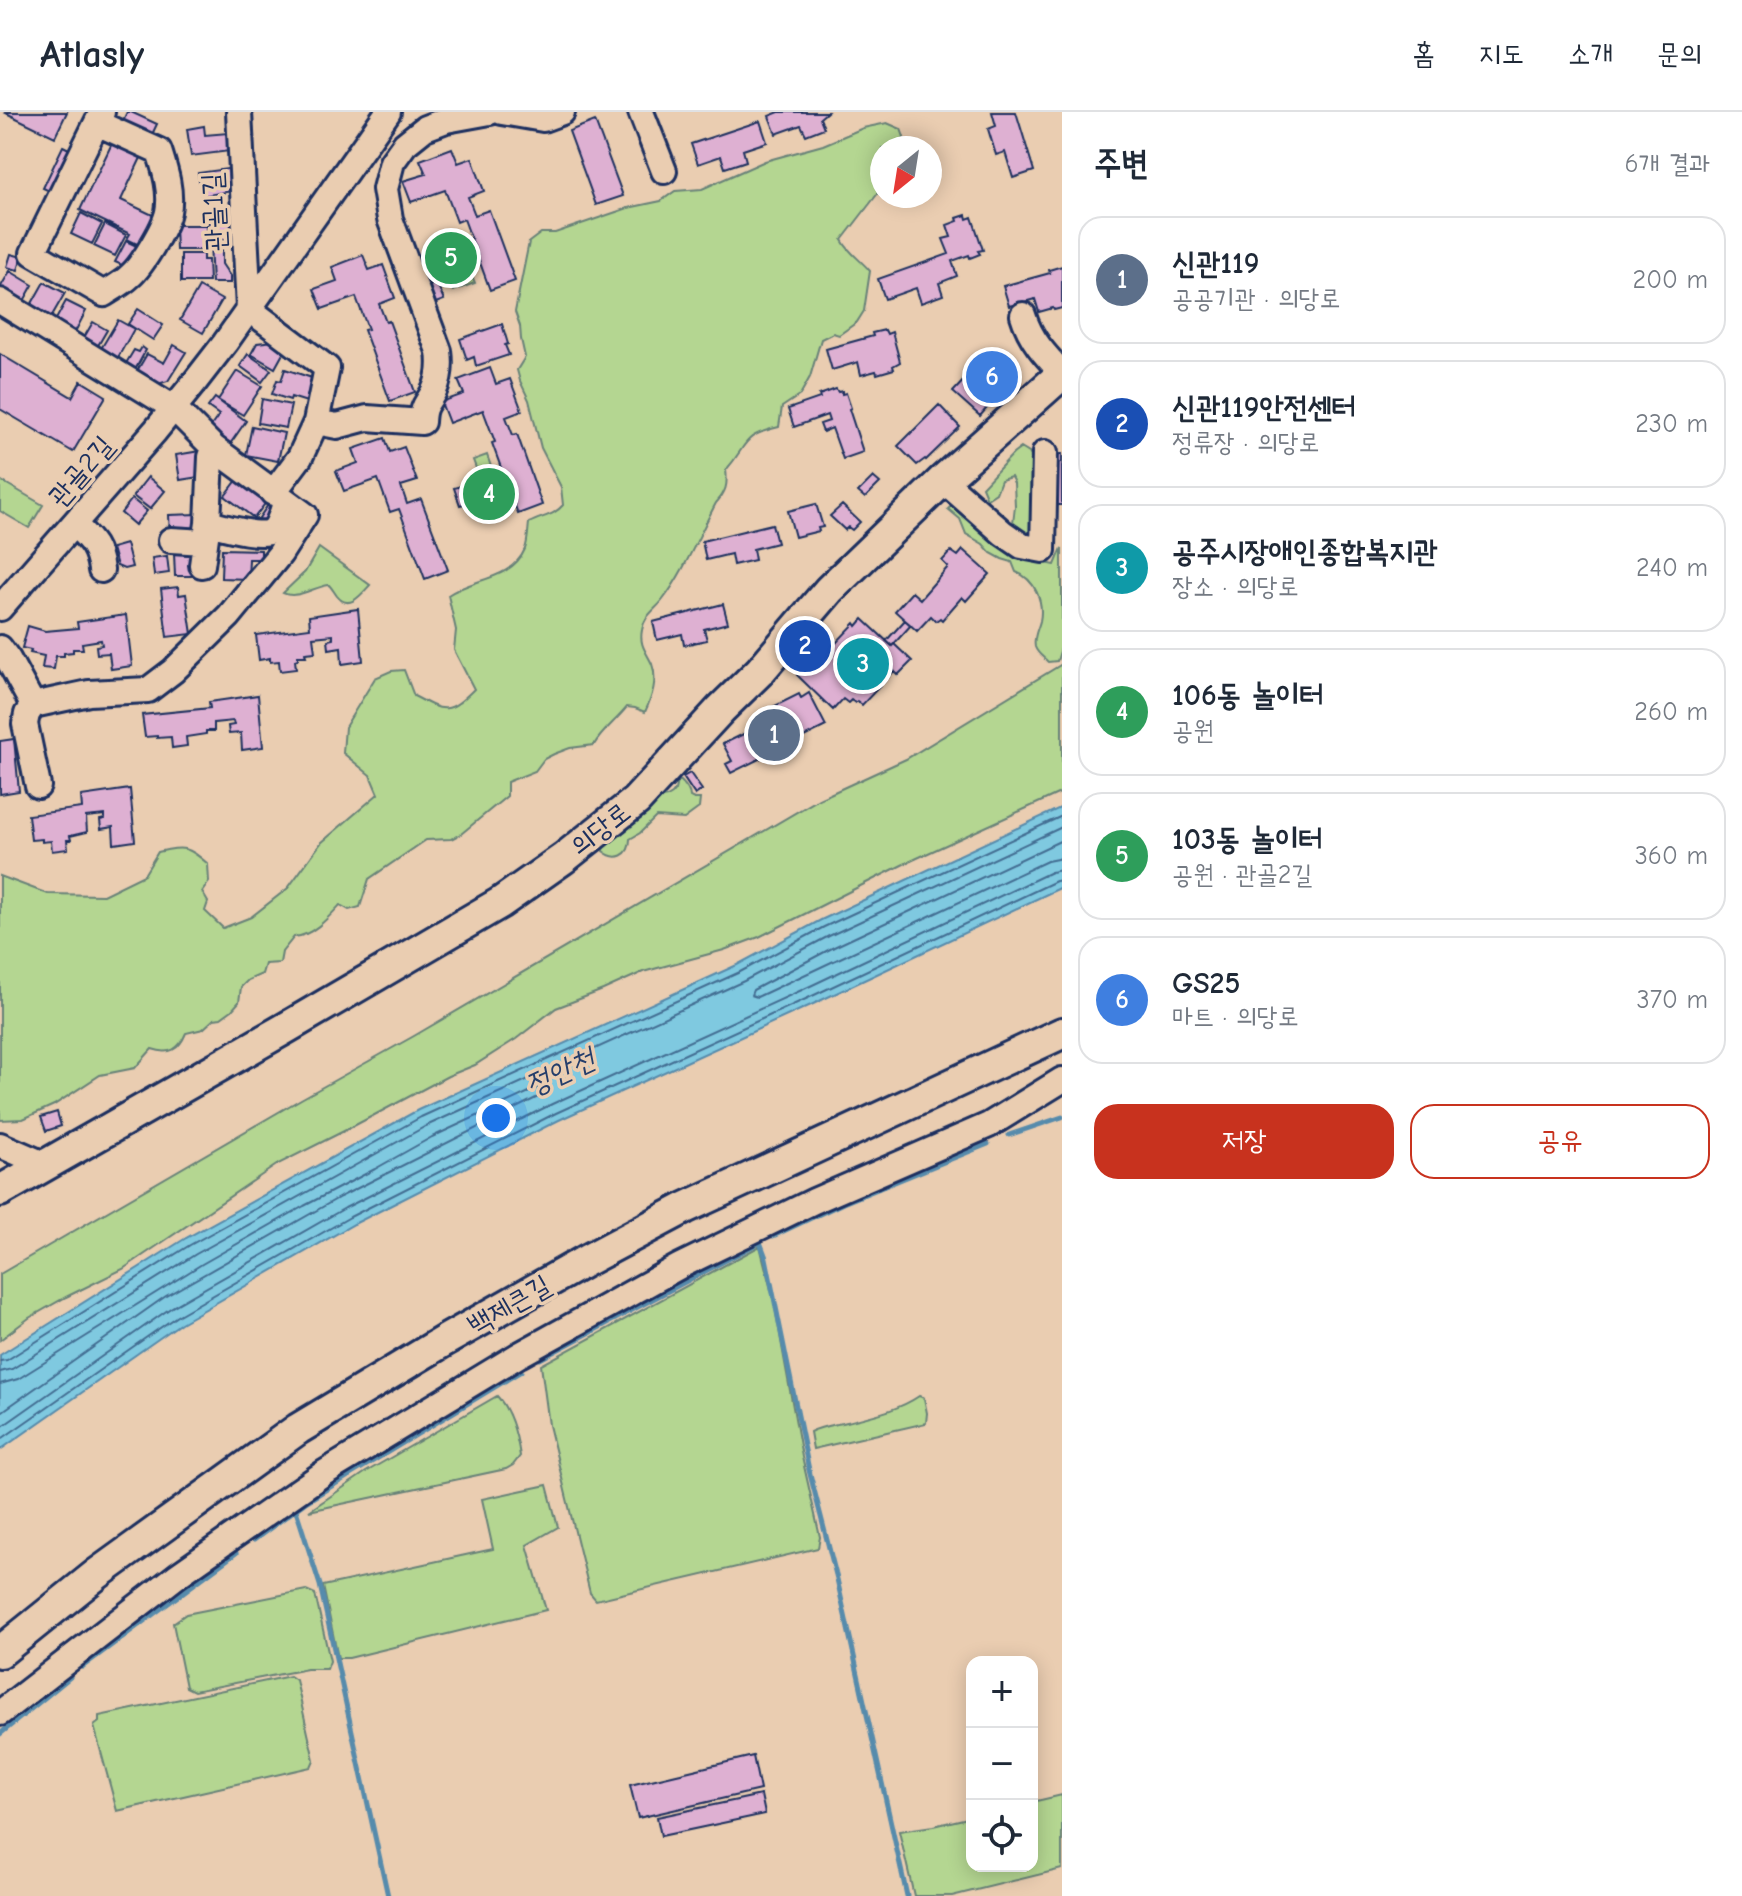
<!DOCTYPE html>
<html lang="ko">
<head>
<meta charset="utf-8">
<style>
	:root { --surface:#fff; --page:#f6f6f7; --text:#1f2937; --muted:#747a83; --line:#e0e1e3; --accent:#c8321e }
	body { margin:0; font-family:"Comic Neue","Poor Story",sans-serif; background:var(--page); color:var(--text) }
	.controls { position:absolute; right:24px; bottom:24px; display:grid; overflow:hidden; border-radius:16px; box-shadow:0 4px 20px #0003 }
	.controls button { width:72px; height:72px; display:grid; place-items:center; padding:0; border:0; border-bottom:2px solid var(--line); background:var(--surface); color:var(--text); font:40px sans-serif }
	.compass { position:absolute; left:870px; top:24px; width:72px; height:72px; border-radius:50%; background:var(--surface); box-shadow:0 4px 20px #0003; rotate:210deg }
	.you { position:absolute; left:496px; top:1006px; width:28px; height:28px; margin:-20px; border:6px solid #fff; border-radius:50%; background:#1a73e8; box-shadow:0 0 0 12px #1a73e833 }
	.badge { display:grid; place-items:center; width:52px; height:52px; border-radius:50%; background:var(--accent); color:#fff; font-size:26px; font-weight:700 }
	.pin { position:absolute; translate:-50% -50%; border:4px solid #fff; box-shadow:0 2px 8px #0006 }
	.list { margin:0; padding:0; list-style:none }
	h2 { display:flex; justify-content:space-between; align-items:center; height:104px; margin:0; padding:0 32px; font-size:34px }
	h2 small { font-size:26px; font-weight:400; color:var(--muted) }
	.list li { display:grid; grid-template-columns:52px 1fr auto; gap:24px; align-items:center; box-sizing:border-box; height:128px; margin:0 16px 16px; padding:0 16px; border:2px solid var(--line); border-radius:24px }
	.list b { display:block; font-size:30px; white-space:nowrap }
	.list p { margin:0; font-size:26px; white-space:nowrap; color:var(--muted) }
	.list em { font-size:26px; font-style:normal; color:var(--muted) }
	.actions { display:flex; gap:16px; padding:24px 32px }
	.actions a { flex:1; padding:18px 0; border:2px solid var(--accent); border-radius:24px; text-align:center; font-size:28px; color:var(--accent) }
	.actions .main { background:var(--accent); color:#fff }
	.icon { flex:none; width:44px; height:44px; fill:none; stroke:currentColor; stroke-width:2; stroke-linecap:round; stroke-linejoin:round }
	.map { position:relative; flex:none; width:1062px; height:1784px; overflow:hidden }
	header { display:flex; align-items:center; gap:48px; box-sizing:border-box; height:112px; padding:0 40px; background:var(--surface); border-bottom:2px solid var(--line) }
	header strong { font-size:38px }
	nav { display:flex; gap:44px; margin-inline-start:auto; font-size:28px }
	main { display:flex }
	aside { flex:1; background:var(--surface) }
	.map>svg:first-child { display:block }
	.green { fill:#b4d691; stroke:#688278; stroke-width:2 }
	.water { fill:#7fc9e0; stroke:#578bac; stroke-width:2 }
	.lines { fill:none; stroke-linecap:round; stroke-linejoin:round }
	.shore { stroke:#436d92; stroke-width:2 }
	.stream { stroke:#578bac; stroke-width:5 }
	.building { fill:#deb0d2; stroke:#1b2f5e; stroke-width:2 }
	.minor-casing { stroke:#1b2f5e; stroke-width:30 }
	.major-casing { stroke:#1b2f5e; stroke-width:36 }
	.minor { stroke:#eacdb1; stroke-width:24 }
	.major { stroke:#eacdb1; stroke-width:30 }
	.labels { text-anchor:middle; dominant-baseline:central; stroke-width:7; stroke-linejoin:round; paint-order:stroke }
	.street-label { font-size:28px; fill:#1b2f5e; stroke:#eacdb1 }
	.water-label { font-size:30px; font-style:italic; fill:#253e6b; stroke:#eacdb1 }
</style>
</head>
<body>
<header>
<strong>Atlasly</strong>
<nav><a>홈</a><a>지도</a><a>소개</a><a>문의</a></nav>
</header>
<main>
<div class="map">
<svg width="1062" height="1784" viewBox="0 0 1062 1784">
	<rect width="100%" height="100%" fill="#eacdb1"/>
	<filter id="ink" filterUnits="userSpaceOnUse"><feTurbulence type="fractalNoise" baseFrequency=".0125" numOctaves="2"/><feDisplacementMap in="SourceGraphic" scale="16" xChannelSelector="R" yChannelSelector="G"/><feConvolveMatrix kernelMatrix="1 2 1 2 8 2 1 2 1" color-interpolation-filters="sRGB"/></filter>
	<g filter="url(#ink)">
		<path class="green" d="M887,11L901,17L904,25L901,36H882V76L842,128C849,141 861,148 870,159L864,199L857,210L839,223L833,221L821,227L810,265L800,283L782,295L779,315C740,324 749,332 726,358C728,373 726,380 716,391C700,421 683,462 662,489C654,499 644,504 642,518C639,533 646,539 652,552C658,568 652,585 645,600L635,596L627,595C616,609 602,619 594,633L570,636L554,642L544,647L535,659L507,670V684L461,722L451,727L426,728L369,767L360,795L349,798L340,793C328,806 312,824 294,825L282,840L280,851L265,852L262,862L248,868L241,875L239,890L232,898L221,906L214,907L203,917L186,921C179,938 170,943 152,937L135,956L100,963L54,993L23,1007L0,1008V764L48,782L103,783L144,763L158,740C185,734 187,734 208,752L209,770L202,780L208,790L205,799L223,816L251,805L288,776L321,731L378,682L370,663L343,641L345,615L375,566L391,559L404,558L414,584C444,600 448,603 474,577L454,538L456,518L448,483C473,466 512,468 525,437C528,429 528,419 529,411C542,404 554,404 563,393L561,375L541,336L529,288L520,269L517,258L525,245L521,227L520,214L515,200L529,130L541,121H555L628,96L661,89L675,79L702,77L765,49L823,33L863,16Z
			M454,128L465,158L469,157L475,171L453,179L437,135Z
			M1021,336L1029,341L1035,351L1032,368L1035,377L1032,427L1018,426L1013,411L1015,394L1014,371L1011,365L1001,368L996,381L987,387L982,375L1013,342Z
			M487,343L505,395L484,402L472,369L480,367L473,348Z
			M0,368L43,393L29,416L0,399Z
			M951,394C966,397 973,413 985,422C1005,437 1031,449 1055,453L1062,436V533L1057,549L1048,550C1043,545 1037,541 1035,535C1033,525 1038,517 1040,509C1044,490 1035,467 1016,460L1012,450L1002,447L991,441L983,432L966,422L960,407L948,397Z
			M319,436L370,473C361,483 349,499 337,484C334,480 332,476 329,473C313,475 297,488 283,481L305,460Z
			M1062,552V680L902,753L759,825L724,838L643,860L603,878L556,896L516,927L475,953L448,964L348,1017L278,1052L123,1157L66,1185L29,1206L0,1228V1162L301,987L414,924L819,687L906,647Z
			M677,669H681C685,673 690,679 690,685L694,687H700L699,696L684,707L656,705L640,721L630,727C630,744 616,750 603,739L604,732L651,688L667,685L672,682L675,678Z
			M760,1134L774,1190L802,1345L820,1425L818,1436L596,1488L590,1481L549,1313L541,1253Z
			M497,1284C511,1299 517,1324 520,1344L513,1353L506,1357L309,1399L366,1360Z
			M919,1284L924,1286L927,1301L926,1311L813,1337L810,1320C822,1314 834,1313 847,1310C871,1304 899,1298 919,1284Z
			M547,1373L558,1415L527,1433L546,1498L349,1546H338L323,1474L493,1437L482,1387Z
			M306,1478L315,1482L330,1549L327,1557H307L194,1579L186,1575L173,1511L186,1502Z
			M290,1564L296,1568L314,1648L311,1655L117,1699L94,1614L99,1610V1604Z
			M1062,1683V1757L952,1784H914L899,1719L933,1714L972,1705V1754H1032V1690Z"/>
		<path class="water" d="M1062,695V775L811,893L559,1008L354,1112L181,1211L0,1338V1243L186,1126L418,998L737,853L821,808Z"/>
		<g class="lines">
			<path class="shore" d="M1062,728L834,835L753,878L751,883L757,885L1047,749L1062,746
				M0,1249L7,1248L190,1133L421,1005L740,860L824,815L1062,704
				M0,1260L12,1257L196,1142L426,1014L744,869L829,824L1062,715
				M0,1272L18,1267L202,1152L304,1094L375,1057L432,1025L540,975L545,977L544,982L340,1085L166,1184L0,1301
				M0,1316L172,1195L345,1096L552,992L804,877L1051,760L1062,758
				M0,1328L177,1204L350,1105L556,1001L808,886L1056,769L1062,768"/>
			<path class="stream" d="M1009,1023L1062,1005
				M773,1124L843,1091L988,1032
				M540,1247L760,1130L766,1146L809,1358L837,1467L907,1784
				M296,1398L320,1473L388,1784
				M254,1428L307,1389L521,1259
				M82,1555L236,1441
				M0,1622L70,1565"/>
		</g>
		<path class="building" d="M4,0H67L55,25Z
			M127,0H131L157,12L121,88L159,106L145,136L127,127L130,122L80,98Z
			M779,0H827L820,6L824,16L806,23L801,13L776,22L769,4Z
			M992,0H1016L1034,59L1013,66L1005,40L996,43L988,17L996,14Z
			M595,9L623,84L596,93L569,19Z
			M760,9L767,30L743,38L746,49L725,56L721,44L698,52L691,32Z
			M204,14L205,23L228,21L230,39L191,44L187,17Z
			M63,34L77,41L58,83L43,76Z
			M452,36L458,51L472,46L484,79L468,85L475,103L489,98L515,169L490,178L464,107L457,110L445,78L411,90L403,69L426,62L420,48Z
			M234,56L238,78L202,84L198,61Z
			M237,96L239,127L210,128L208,97Z
			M81,101L102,112L92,132L71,122Z
			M966,103L967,107L972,105L983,138L978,139L980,142L970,146L969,143L952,149L957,164L939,171L943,183L921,191L916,176L885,187L878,167L949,142L943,127L951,125L947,113L958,109L957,106Z
			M105,112L126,123L115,144L94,134Z
			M175,113H207V138H176Z
			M126,129L143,137L133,158L115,150Z
			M210,131H222V152L230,164V171H212Z
			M11,142L22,145L18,158L7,155Z
			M181,142H203V148H208L209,170H181Z
			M363,143L369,158L383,153L395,186L379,192L386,210L389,209L415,280L390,289L364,218L368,217L356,185L322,197L314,177L337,169L332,155Z
			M1062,154V196L1054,198L1053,196L1039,200L1035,187L1009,194L1003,174L1050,161L1049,158Z
			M10,159L33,173L24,189L0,176Z
			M44,170L65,181L50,207L30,195Z
			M437,171L444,188L433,192L426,175Z
			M199,175L222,188L203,221L180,208Z
			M66,189L86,199L74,222L54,211Z
			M138,197L163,213L153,228L128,212Z
			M118,208L134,217L116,249L99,240Z
			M93,210L107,218L96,237L82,229Z
			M502,212L508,232L505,233L509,243L476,254L474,245L467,248L460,227Z
			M885,218L887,222L892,220L900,250L893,254L894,257L877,262L876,259L861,263L858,250L832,258L826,237L873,224L872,221Z
			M274,229L286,236L275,256L251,242L257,231Z
			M174,233L186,240L168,269L158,272L137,259L147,242L164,251Z
			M142,235L146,238L135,258L125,253L134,238L139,240Z
			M0,242L72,285L81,269L106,284L73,340L0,297Z
			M248,242L271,258L262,270L240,254Z
			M975,248L982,254L987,249L1010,268L996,285L965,259Z
			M490,256L496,272L510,267L522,299L506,305L513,323L517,322L542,393L518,402L492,331L495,330L483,298L449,311L441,290L464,282L458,268Z
			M285,257L315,267L307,290L291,285L290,288L272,282L277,268L281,269Z
			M237,259L262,274L243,303L218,288Z
			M967,265L993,289L980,304L953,280Z
			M836,277L838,280L842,279V282L846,281L851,296L849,297L863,340L843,347L832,316L823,320L820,312L829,309L827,303L794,315L788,297L820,286L819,283Z
			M215,286L246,309L230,332L209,317L219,303L208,295Z
			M262,287L291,293L286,316L258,311Z
			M939,293L960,315L926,348L925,347L917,353L898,334Z
			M252,314L284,321L278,349L246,343Z
			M385,326L390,340L404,335L417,369L401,374L407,392L421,387L448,458L425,467L399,397L390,400L378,367L344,379L336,359L358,351L353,337Z
			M200,339L205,364L180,368L176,343Z
			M1051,342H1062V393H1050Z
			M148,365L165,379L150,397L133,384Z
			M873,365L880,371L865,386L858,380Z
			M238,367L267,389L254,406L225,384Z
			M465,373L471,390L460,393L454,376Z
			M132,387L147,399L135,413L121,401Z
			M270,390L280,397L267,416L257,409Z
			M816,392L823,415L818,416L819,419L795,425L788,399Z
			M842,393L860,410L852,418L848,415L845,418L830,404Z
			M198,402L199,423L170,424L169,403Z
			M772,412L777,431L753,437L755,448L733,453L731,442L706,448L702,429Z
			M126,432L132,455L124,457L117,454L112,436Z
			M222,437L261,438V447H249L248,467L221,466Z
			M963,438L990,462L966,489L962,485L942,508L940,506L936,509L931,504L917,519L895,499L912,480L920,487L948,455L942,449L951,439L958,444Z
			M174,441H200L201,464H175Z
			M167,444L169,461L154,463L152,446Z
			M178,475L179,483L186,482L192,522L167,525L161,477Z
			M723,492L728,511L704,517L707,528L684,533L682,522L657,528L653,510Z
			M358,497L363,549L342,552L341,535L329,537L328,528L333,527V523L313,525L315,540L305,541L306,544H298V547L295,548L296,557L280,559L279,549L270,550V546L259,548L256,523L310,516L309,504Z
			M126,503L132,554L111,557L109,541L97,542L96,534L102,533L101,528L82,531L83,537H73V540L64,541V544H56L54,557L42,556L44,544L30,541L31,538L22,536L28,514L45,519L78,516L77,510Z
			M863,507L892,534L894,532L912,549L898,563L894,559L862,593L857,589L855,591L851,588L848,591L843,587L833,598L797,563L810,550L814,554L855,511L857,514Z
			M905,508L911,513L892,534L886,529Z
			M809,581L826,614L731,661L726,652L732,649L723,632L762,613L757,603L799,582L801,586Z
			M258,583L263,635L242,638L241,621L229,622L228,614L234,613L233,609L214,611V619H206V622L186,625L187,634L172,636L171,625L157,626V624L145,625L142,603L210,596L209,590Z
			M14,627L19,679L0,682V629Z
			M690,661L702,678L695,683L683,665Z
			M130,677L135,729L114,732L113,715L101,717L100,708L105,707V703L86,705L87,720L70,724L71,728H67L68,737L52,739L51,729L42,730V727L31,728L28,703L82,696L81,684Z
			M57,1000L61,1014L46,1019L41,1005Z
			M753,1644L760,1678L638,1706L630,1673Z
			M761,1683L765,1702L661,1724L657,1705Z"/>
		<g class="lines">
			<defs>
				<path id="minor" d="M239,0L249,197L327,256L316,310L300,345L273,381
					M502,0L543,7L562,0
					M641,0L664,59
					M97,11L159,39C165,58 172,79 168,100C165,115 142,154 130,164C123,171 113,176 104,182L33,141L102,0
					M0,189L174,296L214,336L305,403L280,442L229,504L173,559L148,578L89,581L33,593L27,602L25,612L38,674
					M1023,203C1030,227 1045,243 1062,261
					M316,310L337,314L367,306L422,310C423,292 426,294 434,279C440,266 441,254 439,239L390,107L385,77L392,50L405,32L425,16L446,8L490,0
					M214,336L211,345L208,411C221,414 261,426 272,419C280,413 282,398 286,389
					M943,368L1003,421L1022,434L1043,438L1045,341
					M74,412C90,428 98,434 101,458
					M171,428L205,430
					M202,453L208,411
					M0,496L155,319L194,271L225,231L388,0
					M0,536L8,547L33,593
					M0,1033L46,1053
					M0,1601L178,1463L324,1361L519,1243L680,1154L814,1089L989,1013L1062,968"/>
				<path id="major" d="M0,1079L286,916L500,791L564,746L636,689L721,597L760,559L829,478L943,368L1062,262
					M0,1540L97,1462L298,1317L444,1229L587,1148L685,1096L1062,921"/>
			</defs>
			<use href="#minor" class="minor-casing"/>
			<use href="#major" class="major-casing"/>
			<use href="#minor" class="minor"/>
			<use href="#major" class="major"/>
		</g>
	</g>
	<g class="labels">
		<g class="street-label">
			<text transform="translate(214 100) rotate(-93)">관골1길</text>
			<text transform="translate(81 359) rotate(-49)">관골2길</text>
			<text transform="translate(600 717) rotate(-38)">의당로</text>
			<text transform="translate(509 1193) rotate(-30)">백제큰길</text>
		</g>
		<g class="water-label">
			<text transform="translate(560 960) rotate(-25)">정안천</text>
		</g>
	</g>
</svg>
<div class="controls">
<button>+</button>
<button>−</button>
<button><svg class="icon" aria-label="locate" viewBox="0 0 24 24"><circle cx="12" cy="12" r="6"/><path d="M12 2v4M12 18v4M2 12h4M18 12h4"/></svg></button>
</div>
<svg class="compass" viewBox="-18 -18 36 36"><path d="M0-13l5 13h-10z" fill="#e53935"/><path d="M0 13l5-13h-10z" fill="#747a83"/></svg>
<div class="you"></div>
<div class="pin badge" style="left:774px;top:623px;background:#5c6f8a">1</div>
<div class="pin badge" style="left:805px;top:534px;background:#1a4fb4">2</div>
<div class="pin badge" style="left:863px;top:552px;background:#0f9aa8">3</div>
<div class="pin badge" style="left:489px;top:382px;background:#2e9e5b">4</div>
<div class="pin badge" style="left:451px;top:146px;background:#2e9e5b">5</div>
<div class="pin badge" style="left:992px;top:265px;background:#3f7fe0">6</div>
</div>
<aside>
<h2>주변<small>6개 결과</small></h2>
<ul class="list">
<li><span class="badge" style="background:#5c6f8a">1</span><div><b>신관119</b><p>공공기관 · 의당로</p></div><em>200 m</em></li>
<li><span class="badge" style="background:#1a4fb4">2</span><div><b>신관119안전센터</b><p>정류장 · 의당로</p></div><em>230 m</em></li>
<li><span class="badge" style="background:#0f9aa8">3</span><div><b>공주시장애인종합복지관</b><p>장소 · 의당로</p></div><em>240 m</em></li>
<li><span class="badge" style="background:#2e9e5b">4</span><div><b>106동 놀이터</b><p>공원</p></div><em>260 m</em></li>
<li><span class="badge" style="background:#2e9e5b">5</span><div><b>103동 놀이터</b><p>공원 · 관골2길</p></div><em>360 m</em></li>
<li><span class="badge" style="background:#3f7fe0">6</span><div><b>GS25</b><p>마트 · 의당로</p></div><em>370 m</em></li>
</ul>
<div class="actions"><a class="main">저장</a><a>공유</a></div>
</aside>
</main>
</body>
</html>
